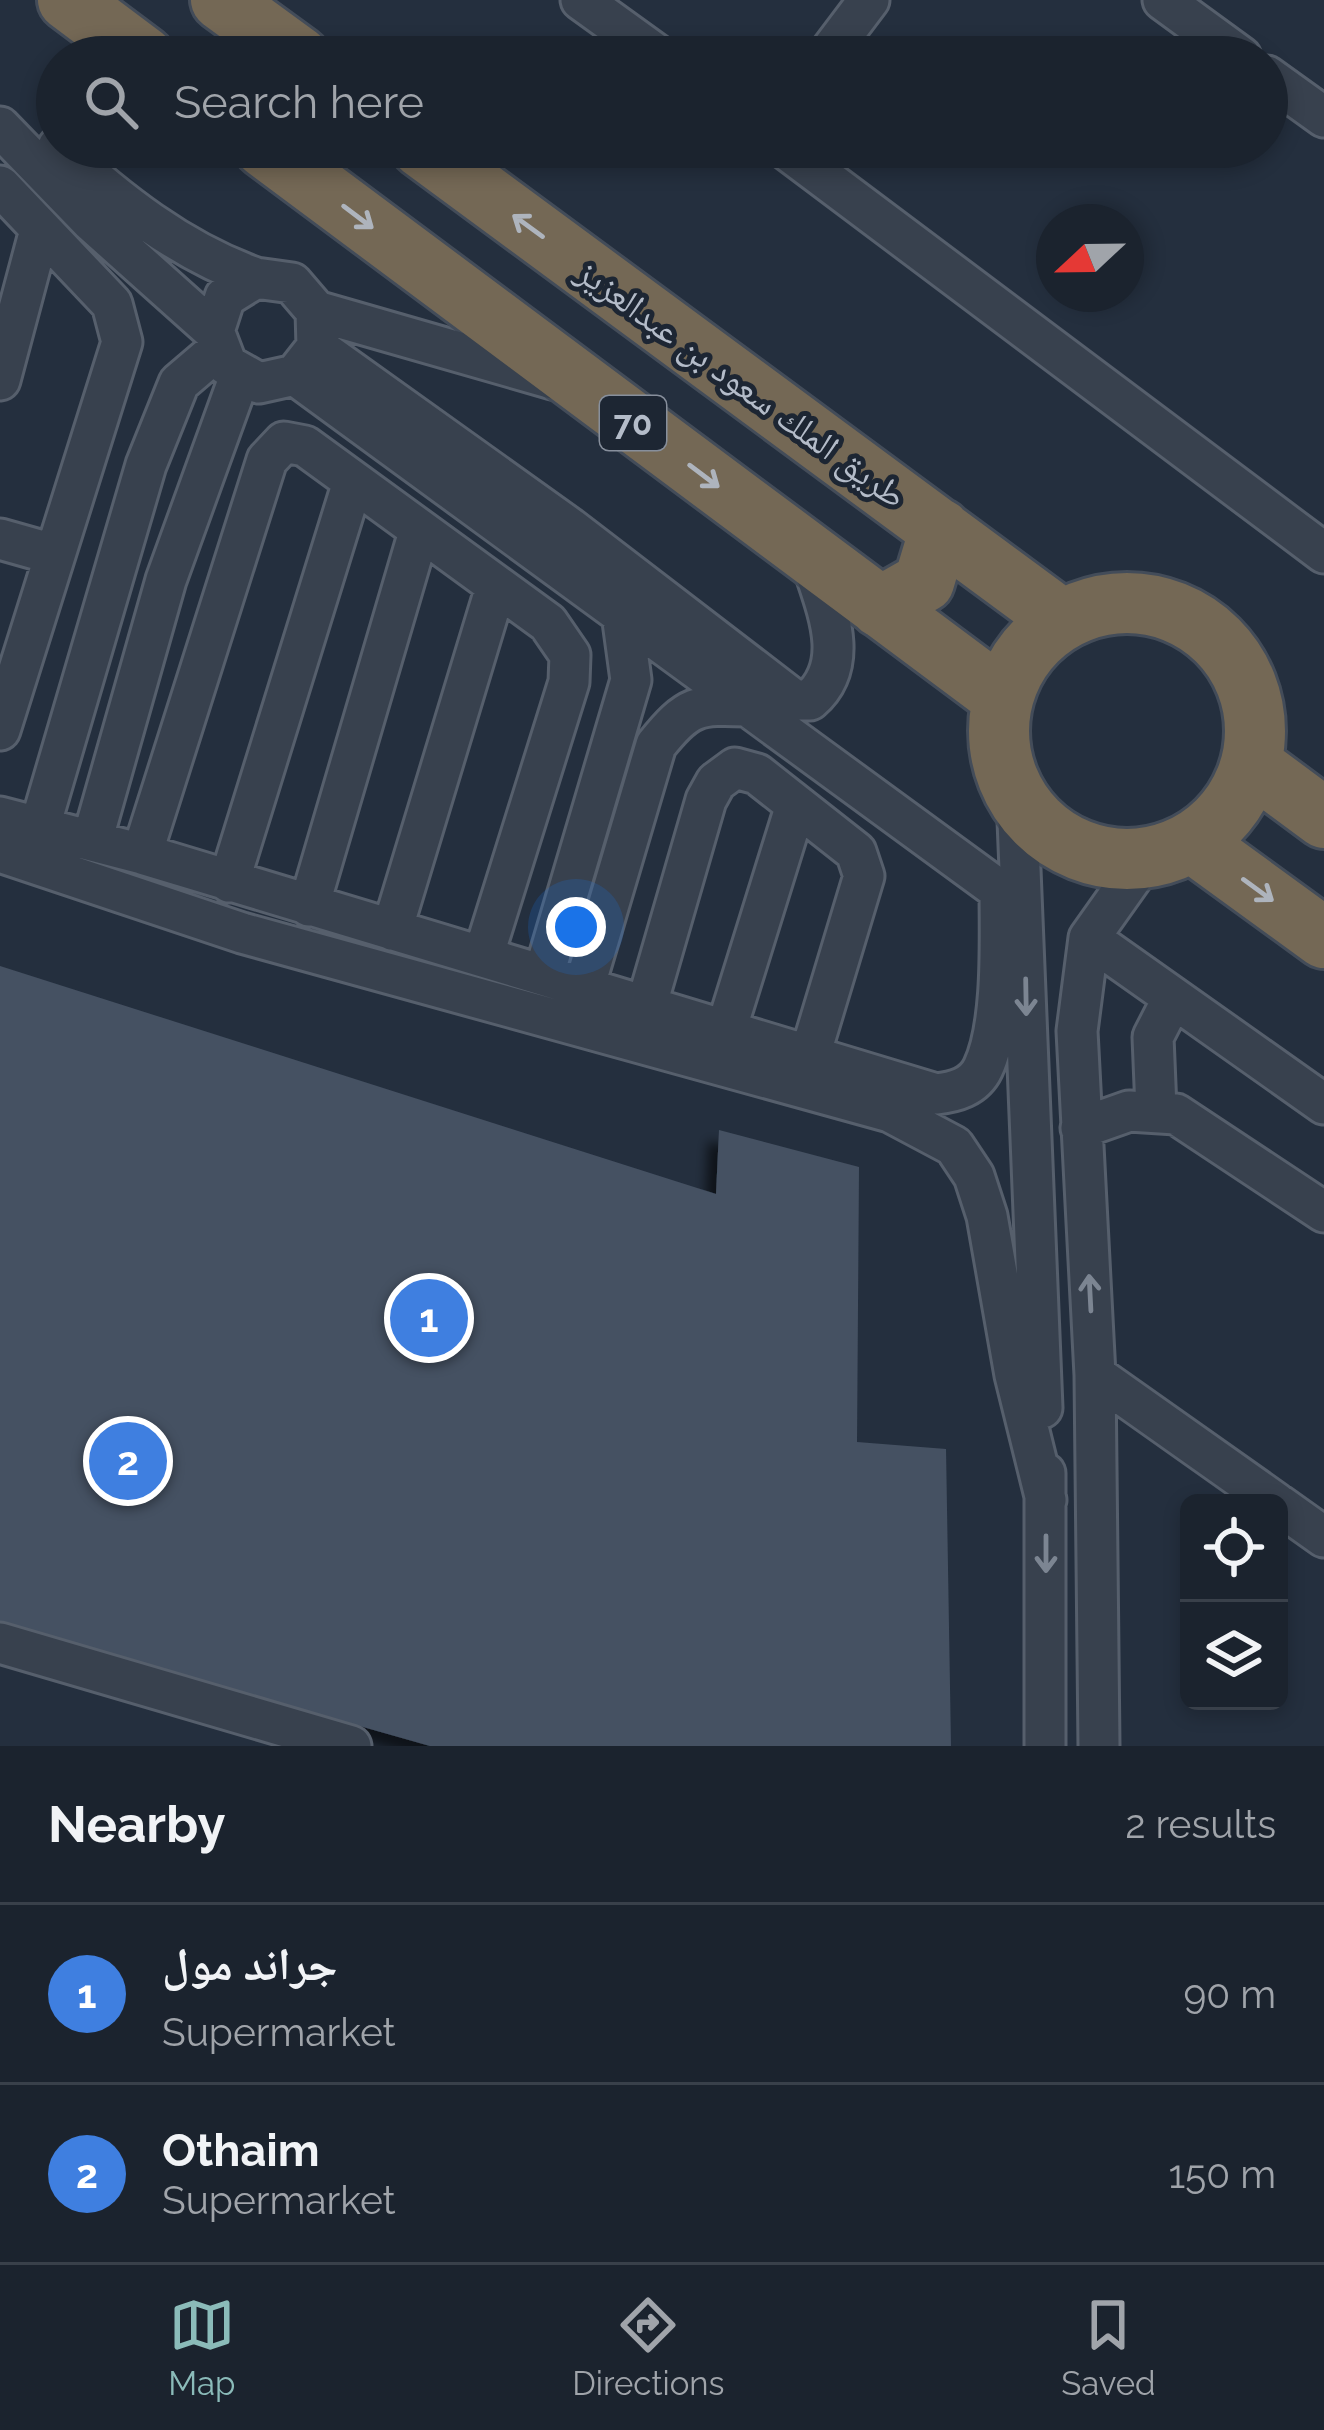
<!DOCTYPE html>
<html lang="en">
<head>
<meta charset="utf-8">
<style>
	:root { --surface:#1b232e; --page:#282f3a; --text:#f1f3f6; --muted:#a0a4aa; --line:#39404a; --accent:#8bbbb9 }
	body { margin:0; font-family:Raleway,"Noto Naskh Arabic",sans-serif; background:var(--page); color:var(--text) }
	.controls { position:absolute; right:36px; bottom:36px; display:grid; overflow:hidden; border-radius:18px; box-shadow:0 6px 18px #0003 }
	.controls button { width:108px; height:108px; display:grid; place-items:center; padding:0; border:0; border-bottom:3px solid var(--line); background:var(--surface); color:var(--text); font:60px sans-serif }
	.compass { position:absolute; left:1036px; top:204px; width:108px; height:108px; border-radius:50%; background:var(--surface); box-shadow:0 6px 18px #0003; rotate:248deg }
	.you { position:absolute; left:576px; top:927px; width:42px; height:42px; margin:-30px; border:9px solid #fff; border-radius:50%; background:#1a73e8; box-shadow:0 0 0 18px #1a73e833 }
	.badge { display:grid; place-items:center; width:78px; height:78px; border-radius:50%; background:var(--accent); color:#fff; font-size:39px; font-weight:700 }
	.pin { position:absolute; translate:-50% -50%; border:6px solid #fff; box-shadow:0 3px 12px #0006 }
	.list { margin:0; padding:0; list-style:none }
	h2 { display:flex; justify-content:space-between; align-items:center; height:156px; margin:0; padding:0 48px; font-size:51px }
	h2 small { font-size:39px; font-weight:400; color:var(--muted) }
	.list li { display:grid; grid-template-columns:78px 1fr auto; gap:36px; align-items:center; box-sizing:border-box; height:180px; padding:0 48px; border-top:3px solid var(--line) }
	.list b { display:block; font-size:45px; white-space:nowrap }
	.list p { margin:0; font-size:39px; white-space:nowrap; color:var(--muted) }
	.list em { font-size:39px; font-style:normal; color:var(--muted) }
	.icon { flex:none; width:66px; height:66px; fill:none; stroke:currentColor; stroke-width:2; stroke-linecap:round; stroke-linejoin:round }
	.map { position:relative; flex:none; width:1324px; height:1746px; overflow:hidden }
	.search { position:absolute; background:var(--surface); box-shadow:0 6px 18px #0003; left:36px; right:36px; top:36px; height:132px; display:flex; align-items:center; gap:30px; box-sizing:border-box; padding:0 42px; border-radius:66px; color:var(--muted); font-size:45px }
	.sheet { height:516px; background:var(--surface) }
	nav { display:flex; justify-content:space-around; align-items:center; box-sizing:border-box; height:168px; border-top:3px solid var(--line); background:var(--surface); font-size:33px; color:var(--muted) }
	nav a { display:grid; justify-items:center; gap:6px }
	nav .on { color:var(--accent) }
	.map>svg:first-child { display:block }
	.building { fill:#455162; filter:url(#shadow) }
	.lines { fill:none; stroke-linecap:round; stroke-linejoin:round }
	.minor-casing { stroke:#565f6c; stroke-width:45 }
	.highway-casing { stroke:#434c59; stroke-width:66 }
	.minor { stroke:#38414e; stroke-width:39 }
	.highway { stroke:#746855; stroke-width:60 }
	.oneway { stroke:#aeb4bd }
	.oneway2 { stroke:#7c8592 }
	.labels { text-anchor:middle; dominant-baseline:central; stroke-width:10; stroke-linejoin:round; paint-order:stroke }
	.shield { fill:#1d2633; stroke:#878f9c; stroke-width:3 }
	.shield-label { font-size:33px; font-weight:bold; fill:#b4bcc9 }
	.street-label { font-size:36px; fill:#b4bcc9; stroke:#1d2633 }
</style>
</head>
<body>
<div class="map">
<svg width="1324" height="1746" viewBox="0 0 1324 1746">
	<defs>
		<filter id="shadow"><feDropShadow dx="-11" dy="11" stdDeviation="6" flood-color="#0009"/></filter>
	</defs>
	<rect width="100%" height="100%" fill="#242f3e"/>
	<path class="building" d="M0,966L716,1194L719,1130L859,1167L857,1442L946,1449L951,1746H430L0,1624Z"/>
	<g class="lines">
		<defs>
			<path id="minor" d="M581,0L660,57
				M1163,0L1241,57
				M826,57L869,0
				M1267,76L1324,117
				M0,127L91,221L214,331L227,365L259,383L295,375L317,347L316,311L292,283L256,278L225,297L214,331
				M58,147C117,201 180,251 256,278
				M783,147L1324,553
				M0,186L112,304L122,342L0,730
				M316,311L553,379
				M317,347L570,528L794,700H810C854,662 824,603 810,556
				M295,375L1017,903
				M0,380L40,230
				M0,539L53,554
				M1017,796L1042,1408
				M0,817L142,854L936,1094C955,1092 974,1087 983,1068C1004,1024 1000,937 1000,889
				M40,826L146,465L179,383L220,348
				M92,841L166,580L241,373
				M0,852L242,933L890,1112L954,1146L974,1176L987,1216L1015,1375L1046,1500
				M142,854L267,460L284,442L305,446L548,623L570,655L569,682L483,957
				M229,882L353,482
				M309,906L419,532
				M392,930L496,587
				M1089,938L1324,1104
				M544,974L631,680L622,614
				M584,988L656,745C688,705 697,704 747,706
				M646,1007L706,800L716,782L735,768L757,774L856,852L864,876L810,1055
				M726,1030L796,805
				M1156,1109L1153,1037L1173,998
				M1081,1128L1129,1111L1176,1114L1324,1212
				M1095,1375L1276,1503
				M1045,1473V1746
				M1279,1505L1324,1537
				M0,1643L351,1746
				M1099,1746L1095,1375L1077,1031L1089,938L1145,859"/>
			<path id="highway" d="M68,0L144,57
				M221,0L299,57
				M264,147L1003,698
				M421,147L1062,620
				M999 731a128 128 0 1 1 256 0a128 128 0 1 1-256 0Z
				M880,607L924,582L940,529
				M1251,764L1324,818
				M1192,842L1324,938"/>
		</defs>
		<use href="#minor" class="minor-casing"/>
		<use href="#highway" class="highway-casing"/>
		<use href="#minor" class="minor"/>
		<use href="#highway" class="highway"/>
	</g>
	<defs><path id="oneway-shaft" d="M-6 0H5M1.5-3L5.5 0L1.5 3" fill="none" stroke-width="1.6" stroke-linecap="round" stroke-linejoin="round" transform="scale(3)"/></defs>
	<g class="oneway">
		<use href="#oneway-shaft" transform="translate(358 217) rotate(37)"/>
		<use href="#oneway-shaft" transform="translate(528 226) rotate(-144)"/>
		<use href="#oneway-shaft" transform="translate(704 476) rotate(37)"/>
		<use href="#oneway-shaft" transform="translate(1258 890) rotate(36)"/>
	</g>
	<g class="oneway2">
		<use href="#oneway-shaft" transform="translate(1026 997) rotate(89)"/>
		<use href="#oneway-shaft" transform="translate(1090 1293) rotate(-93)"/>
		<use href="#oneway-shaft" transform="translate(1046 1554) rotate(90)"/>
	</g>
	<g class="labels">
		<rect class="shield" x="600" y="396" width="66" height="54" rx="9"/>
		<g class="shield-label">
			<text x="633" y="423">70</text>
		</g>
		<g class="street-label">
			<text transform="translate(742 383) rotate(36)">طريق الملك سعود بن عبدالعزيز</text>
		</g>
	</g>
</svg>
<div class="controls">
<button><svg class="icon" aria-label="locate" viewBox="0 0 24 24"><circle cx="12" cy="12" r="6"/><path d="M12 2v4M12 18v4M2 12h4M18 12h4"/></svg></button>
<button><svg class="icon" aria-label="layers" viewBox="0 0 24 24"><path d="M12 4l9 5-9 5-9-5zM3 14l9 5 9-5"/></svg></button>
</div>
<svg class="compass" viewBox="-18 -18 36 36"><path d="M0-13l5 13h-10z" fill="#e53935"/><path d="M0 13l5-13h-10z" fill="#a0a4aa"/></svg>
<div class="you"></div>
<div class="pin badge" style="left:429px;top:1318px;background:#3f7fe0">1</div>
<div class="pin badge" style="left:128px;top:1461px;background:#3f7fe0">2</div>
<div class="search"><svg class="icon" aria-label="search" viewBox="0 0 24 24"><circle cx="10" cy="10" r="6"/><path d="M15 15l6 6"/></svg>Search here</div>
</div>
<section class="sheet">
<h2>Nearby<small>2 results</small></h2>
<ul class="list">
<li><span class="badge" style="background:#3f7fe0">1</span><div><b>جراند مول</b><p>Supermarket</p></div><em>90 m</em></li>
<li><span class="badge" style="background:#3f7fe0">2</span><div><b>Othaim</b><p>Supermarket</p></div><em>150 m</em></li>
</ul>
</section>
<nav>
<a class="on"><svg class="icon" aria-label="map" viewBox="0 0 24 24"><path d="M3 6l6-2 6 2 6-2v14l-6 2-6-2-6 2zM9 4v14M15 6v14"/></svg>Map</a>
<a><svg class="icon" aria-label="directions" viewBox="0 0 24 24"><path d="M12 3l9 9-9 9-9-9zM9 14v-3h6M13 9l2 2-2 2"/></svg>Directions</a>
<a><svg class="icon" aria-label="saved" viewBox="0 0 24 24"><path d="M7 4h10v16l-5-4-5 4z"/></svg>Saved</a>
</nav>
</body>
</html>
